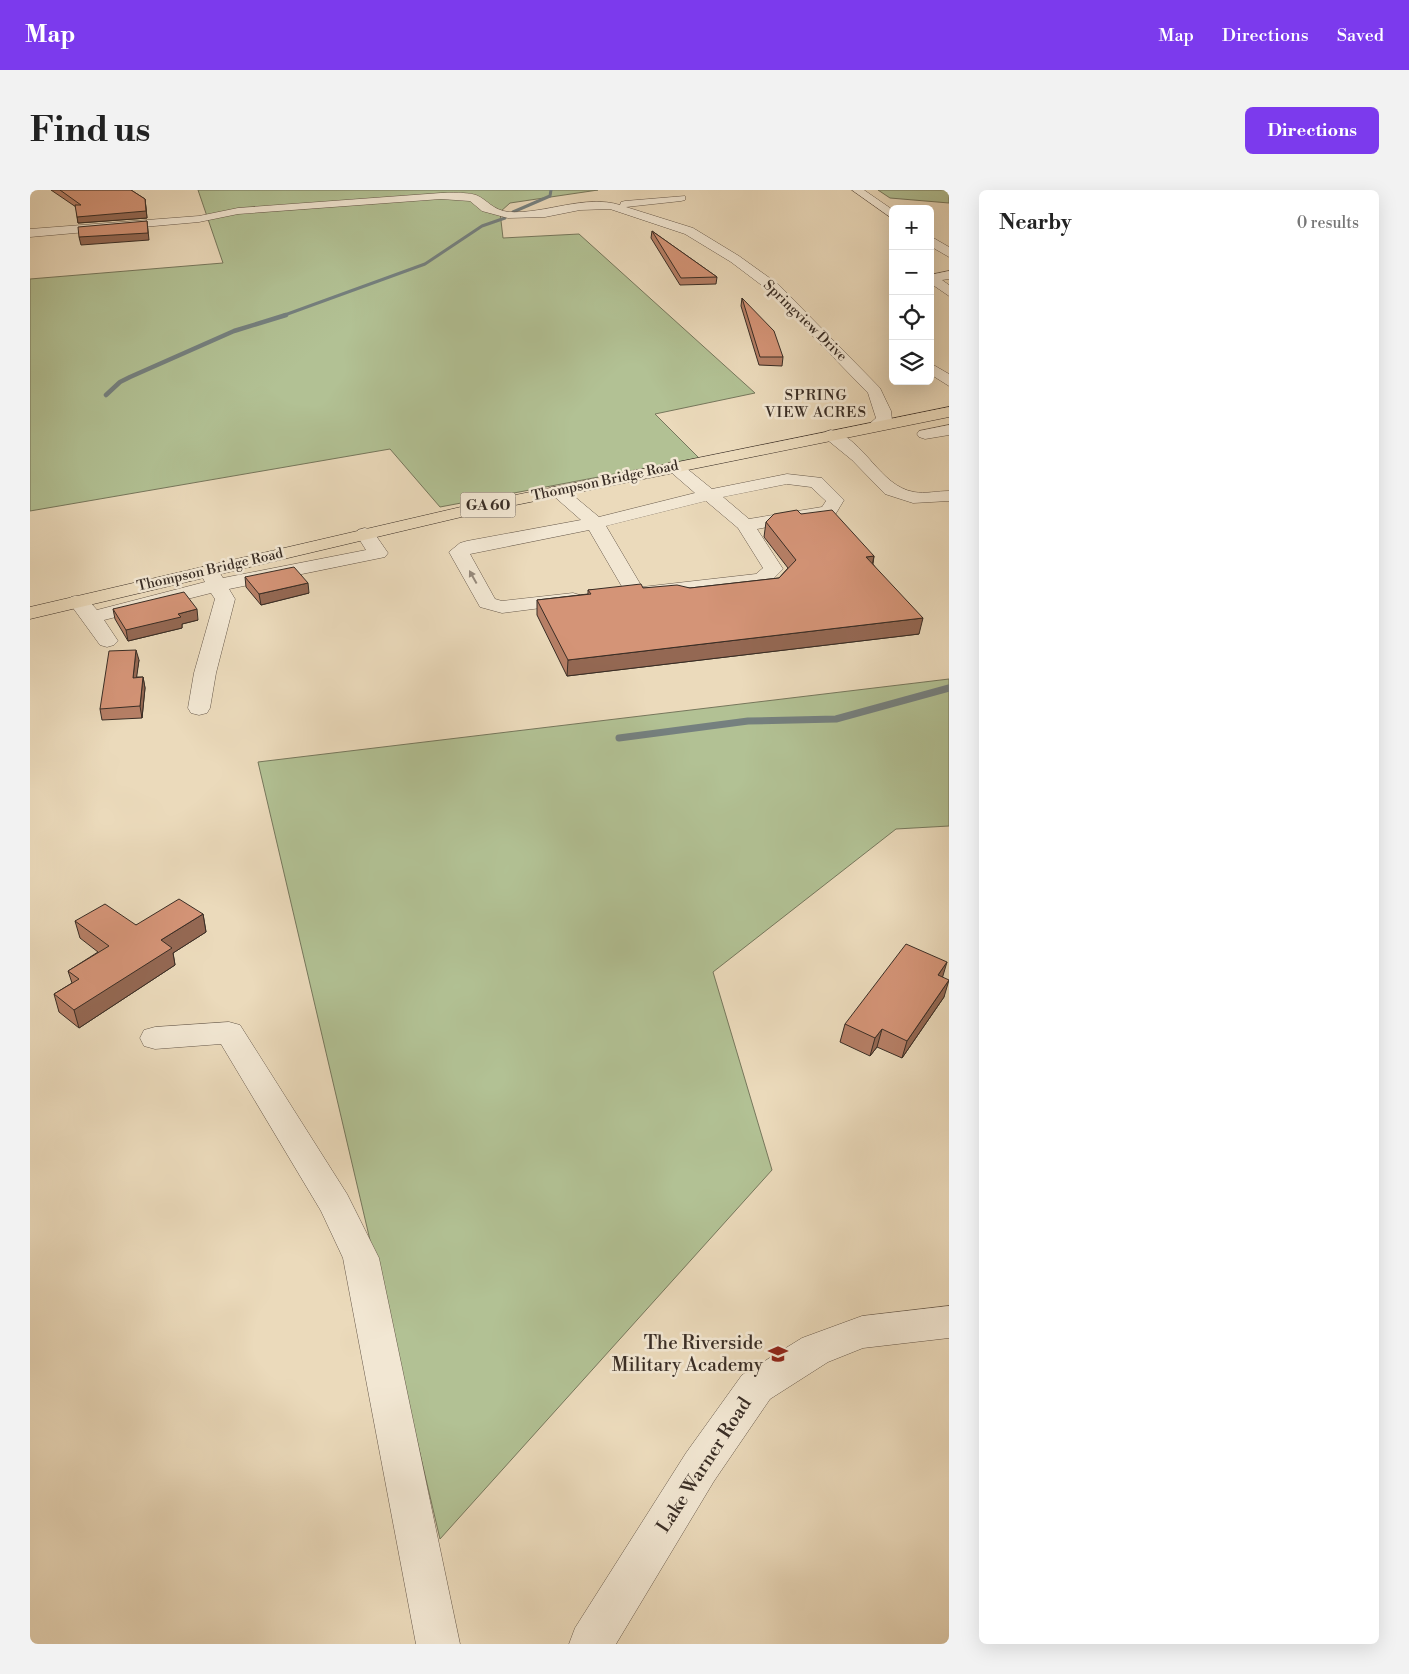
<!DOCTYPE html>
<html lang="en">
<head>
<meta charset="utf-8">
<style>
	:root { --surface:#fff; --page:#f2f2f2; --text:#222; --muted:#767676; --line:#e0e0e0; --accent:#7c3aed }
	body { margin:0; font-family:"Libre Bodoni",serif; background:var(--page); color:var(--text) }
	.controls { position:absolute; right:15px; top:15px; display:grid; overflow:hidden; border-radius:8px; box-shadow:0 5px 20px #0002 }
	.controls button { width:45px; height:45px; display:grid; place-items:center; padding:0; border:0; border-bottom:1px solid var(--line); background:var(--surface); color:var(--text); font:25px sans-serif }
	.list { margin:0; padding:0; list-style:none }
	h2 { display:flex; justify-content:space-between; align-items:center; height:65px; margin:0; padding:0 20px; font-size:21px }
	h2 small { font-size:16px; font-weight:400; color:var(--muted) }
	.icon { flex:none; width:28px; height:28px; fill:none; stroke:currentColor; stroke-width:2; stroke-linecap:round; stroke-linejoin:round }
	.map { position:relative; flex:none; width:919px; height:1454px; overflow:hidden; border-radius:8px }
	header { display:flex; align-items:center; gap:30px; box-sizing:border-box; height:70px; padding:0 25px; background:var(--accent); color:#fff }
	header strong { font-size:24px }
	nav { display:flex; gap:28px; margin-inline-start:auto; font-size:18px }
	.intro { display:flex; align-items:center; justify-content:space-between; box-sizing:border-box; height:120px; padding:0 30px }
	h1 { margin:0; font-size:35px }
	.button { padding:12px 22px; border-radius:8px; background:var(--accent); color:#fff; font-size:18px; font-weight:700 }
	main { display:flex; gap:30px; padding:0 30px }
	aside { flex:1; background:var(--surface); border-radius:8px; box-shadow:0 5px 20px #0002 }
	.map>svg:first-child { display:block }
	.green { fill:#b2c194; stroke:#76775c }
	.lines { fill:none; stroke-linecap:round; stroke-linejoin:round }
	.stream-far2 { stroke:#75807f; stroke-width:3 }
	.stream-far1 { stroke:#75807f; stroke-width:4.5 }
	.stream { stroke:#75807f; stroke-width:7 }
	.minor-casing { stroke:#66584a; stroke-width:1 }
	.highway-casing { stroke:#392d25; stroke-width:1 }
	.minor { fill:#f2e7d3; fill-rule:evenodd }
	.highway { fill:#ebdabb; fill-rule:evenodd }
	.wall { fill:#b67f66; stroke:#392d25 }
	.shaded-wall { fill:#946853; stroke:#392d25 }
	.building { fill:#d49477; stroke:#392d25 }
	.oneway { fill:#968a7c }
	.labels { text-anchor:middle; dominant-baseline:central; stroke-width:5; stroke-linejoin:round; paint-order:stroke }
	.far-street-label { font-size:14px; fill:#392d25; stroke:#f2e7d3 }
	.far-neighbourhood-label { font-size:15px; letter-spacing:1px; fill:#392d25; stroke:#f2e7d3 }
	.shield { fill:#f2e7d3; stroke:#706559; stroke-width:1 }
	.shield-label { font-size:15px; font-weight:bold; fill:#392d25 }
	.near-poi-label { font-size:19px; fill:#392d25; stroke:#f2e7d3; text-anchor:end }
	.near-street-label { font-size:19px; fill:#392d25; stroke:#f2e7d3 }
</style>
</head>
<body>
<header>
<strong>Map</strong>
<nav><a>Map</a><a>Directions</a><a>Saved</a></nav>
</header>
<div class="intro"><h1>Find us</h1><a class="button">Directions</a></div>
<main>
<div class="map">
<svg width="919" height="1454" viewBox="0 0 919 1454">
	<rect width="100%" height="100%" fill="#ebdabb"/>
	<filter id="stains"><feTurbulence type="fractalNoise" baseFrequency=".004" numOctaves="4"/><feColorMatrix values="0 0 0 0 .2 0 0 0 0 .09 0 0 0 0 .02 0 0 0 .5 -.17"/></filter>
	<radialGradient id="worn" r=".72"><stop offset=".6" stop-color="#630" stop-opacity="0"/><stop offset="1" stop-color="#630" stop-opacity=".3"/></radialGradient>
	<path class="green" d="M168,0H568L480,13L470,22L473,48L549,44L725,203L625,224L669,268L410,317L360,259L0,321V89L193,73Z
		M848,0H919V13L860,8Z
		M919,489V636L866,639L683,782L742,980L410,1349L228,572Z"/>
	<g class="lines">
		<path class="stream-far2" d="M483,22L520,6L521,0
			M252,126L395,74L452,36L475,28"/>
		<path class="stream-far1" d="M76,205L90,192L100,187L204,141L256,125"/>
		<path class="stream" d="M589,548L718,531L806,529L919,498"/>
		<defs>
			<path id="minor" d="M822,0H834L863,20V29Z
				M411,3C421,3 436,2 446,5C458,10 462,20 479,22C516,24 555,4 590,15L591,12L595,11L655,6V10L651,11L596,17L663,38L709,66L748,94L850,198L861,221L862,230L851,239H839L837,236L846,228L838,203L738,100L701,72L655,44L580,19L550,20L515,27L478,28L452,21L440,11L411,9L208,24L169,32L0,47V39L169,26L208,18Z
				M900,46L919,57V67L900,56Z
				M919,81V89L912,90L919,95V106L900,93V85Z
				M900,173L919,184V196L900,184Z
				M919,235V245L895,249L889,247L887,244L889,241Z
				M801,240C835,249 849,296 884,302C895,304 908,301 919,301V311L883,313L855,304L822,270L795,248L793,245L795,242Z
				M644,272L650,273L682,299L757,284L792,288L814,310L805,325L727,339L753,379L739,393L619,407C612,405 606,409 598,407L559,340L440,364L465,409L472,411L543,403L550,405L553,409L550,413L472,423L450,417L419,362L430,353L437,351L551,330L518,301L521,297H533L569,327L665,303L635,277L638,273ZM757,294L781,297L796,311L792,317L719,329L693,307ZM676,311L708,338L733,378L726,384L612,397L576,336Z
				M335,338L342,340L358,363L355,367L199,399L205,409L186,483L180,518L177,523L169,525L161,523L158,518L164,483L185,409L181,403L74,430L88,451L84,455L77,457L70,455L38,411L41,407C54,403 58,410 67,420L175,392L169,381L172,377H186L193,388L336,360L326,344L328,340Z
				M199,832L210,835L317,1004L349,1068L430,1454H386L313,1068L291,1021L191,854L125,859L114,856L110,848L114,840L125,837Z
				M919,1116V1148L833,1158L798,1172L740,1209L684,1291L586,1454H539L545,1438L656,1263L712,1185L772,1148L832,1126Z"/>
			<path id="highway" d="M919,217V227L461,320L0,429V417L461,310Z"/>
		</defs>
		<use href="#minor" class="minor-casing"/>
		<use href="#highway" class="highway-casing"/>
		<use href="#minor" class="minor"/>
		<use href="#highway" class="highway"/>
	</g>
	<path class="wall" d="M21,0H101L115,9L117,28L48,33L46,17Z
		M622,41L687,87L686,94L650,95L621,48Z
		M712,108L753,167L752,176L729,175L711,116Z
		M771,324L844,366L843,374L889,444L537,486L507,425V410L558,404V400L613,398H660L749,388L758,378L734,347L736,332Z
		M215,387L279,403L231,415L216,397Z
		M83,419L168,430L152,434V438L98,451L85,429Z
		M109,470L106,487H113L115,498L112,528L72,530L70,519Z
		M173,724L176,742L143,763L145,775L49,838L29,822L24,804L42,793L38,781L68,762L50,748L45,731L106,735Z
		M913,787L914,807L872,868L847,857L840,866L810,852L815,834Z"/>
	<path class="shaded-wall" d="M115,9L117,28L48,33L47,27Z
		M117,31L119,50L51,55L49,47Z
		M844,366L841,381L836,367Z
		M278,393L279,403L231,415L229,404Z
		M167,419L168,430L152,434V438L98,451L96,440L148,424Z
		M893,428L889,444L537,486L538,470Z
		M106,460L109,470L105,499L103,488Z
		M113,487L115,498L112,528L110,516Z
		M173,724L176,742L143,763L145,775L49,838L44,820L131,750Z
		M917,772L912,789L908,785Z
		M919,790L914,807L872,868L877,851Z
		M852,839L847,857L840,866L845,848Z"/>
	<path class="building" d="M30,0H101L115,9L116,21L47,27L45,15H51Z
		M117,31L118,43L49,47L48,37Z
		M622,41L687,87L651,88Z
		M712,108L744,141L753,167H730Z
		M767,320L771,324L802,320L844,366L836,367L893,428L538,470L507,410L561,404L558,400L611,394L613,398L647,395L660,398L749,388L766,370L736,332L744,324Z
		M264,377L278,393L229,404L215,387Z
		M154,402L167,419L148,424L151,427L96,440L83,419Z
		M106,460L103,488L113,487L110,516L70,519L79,461Z
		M149,709L173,724L131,750L142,758L44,820L24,804L49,789L38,781L79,756L45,731L75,714L106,735Z
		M876,754L917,772L908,785L919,790L877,851L852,839L845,848L815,834Z"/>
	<defs><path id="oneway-solid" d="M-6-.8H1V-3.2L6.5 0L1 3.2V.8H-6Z" transform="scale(1.25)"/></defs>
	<use class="oneway" href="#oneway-solid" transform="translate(443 387) rotate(-119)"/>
	<defs>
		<symbol id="school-bare" viewBox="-9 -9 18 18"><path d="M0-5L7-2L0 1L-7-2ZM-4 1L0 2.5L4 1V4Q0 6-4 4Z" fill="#8f2418" stroke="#f2e7d3" stroke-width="2.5" paint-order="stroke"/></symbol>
	</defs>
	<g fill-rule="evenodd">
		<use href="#school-bare" x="734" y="1150" width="28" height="28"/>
	</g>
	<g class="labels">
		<g class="far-street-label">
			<text transform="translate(775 131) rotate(44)">Springview Drive</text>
			<text transform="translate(575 291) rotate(-12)">Thompson Bridge Road</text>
			<text transform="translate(180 380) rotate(-13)">Thompson Bridge Road</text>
		</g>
		<g class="far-neighbourhood-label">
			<text x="786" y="205">SPRING<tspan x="786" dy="17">VIEW ACRES</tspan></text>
		</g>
		<rect class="shield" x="430.5" y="302.5" width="55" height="25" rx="4"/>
		<g class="shield-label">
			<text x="458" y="315">GA 60</text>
		</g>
		<g class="near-poi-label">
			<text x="733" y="1153">The Riverside<tspan x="733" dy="22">Military Academy</tspan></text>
		</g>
		<g class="near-street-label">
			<text transform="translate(674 1275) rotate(-57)">Lake Warner Road</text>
		</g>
	</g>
	<rect width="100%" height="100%" filter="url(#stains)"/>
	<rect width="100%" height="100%" fill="url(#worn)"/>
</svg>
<div class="controls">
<button>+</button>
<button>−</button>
<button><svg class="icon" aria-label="locate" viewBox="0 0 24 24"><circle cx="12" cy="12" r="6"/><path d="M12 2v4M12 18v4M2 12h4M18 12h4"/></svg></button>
<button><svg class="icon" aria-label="layers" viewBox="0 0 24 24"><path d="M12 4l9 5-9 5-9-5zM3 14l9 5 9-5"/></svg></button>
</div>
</div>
<aside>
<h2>Nearby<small>0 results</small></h2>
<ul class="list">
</ul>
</aside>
</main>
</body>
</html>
